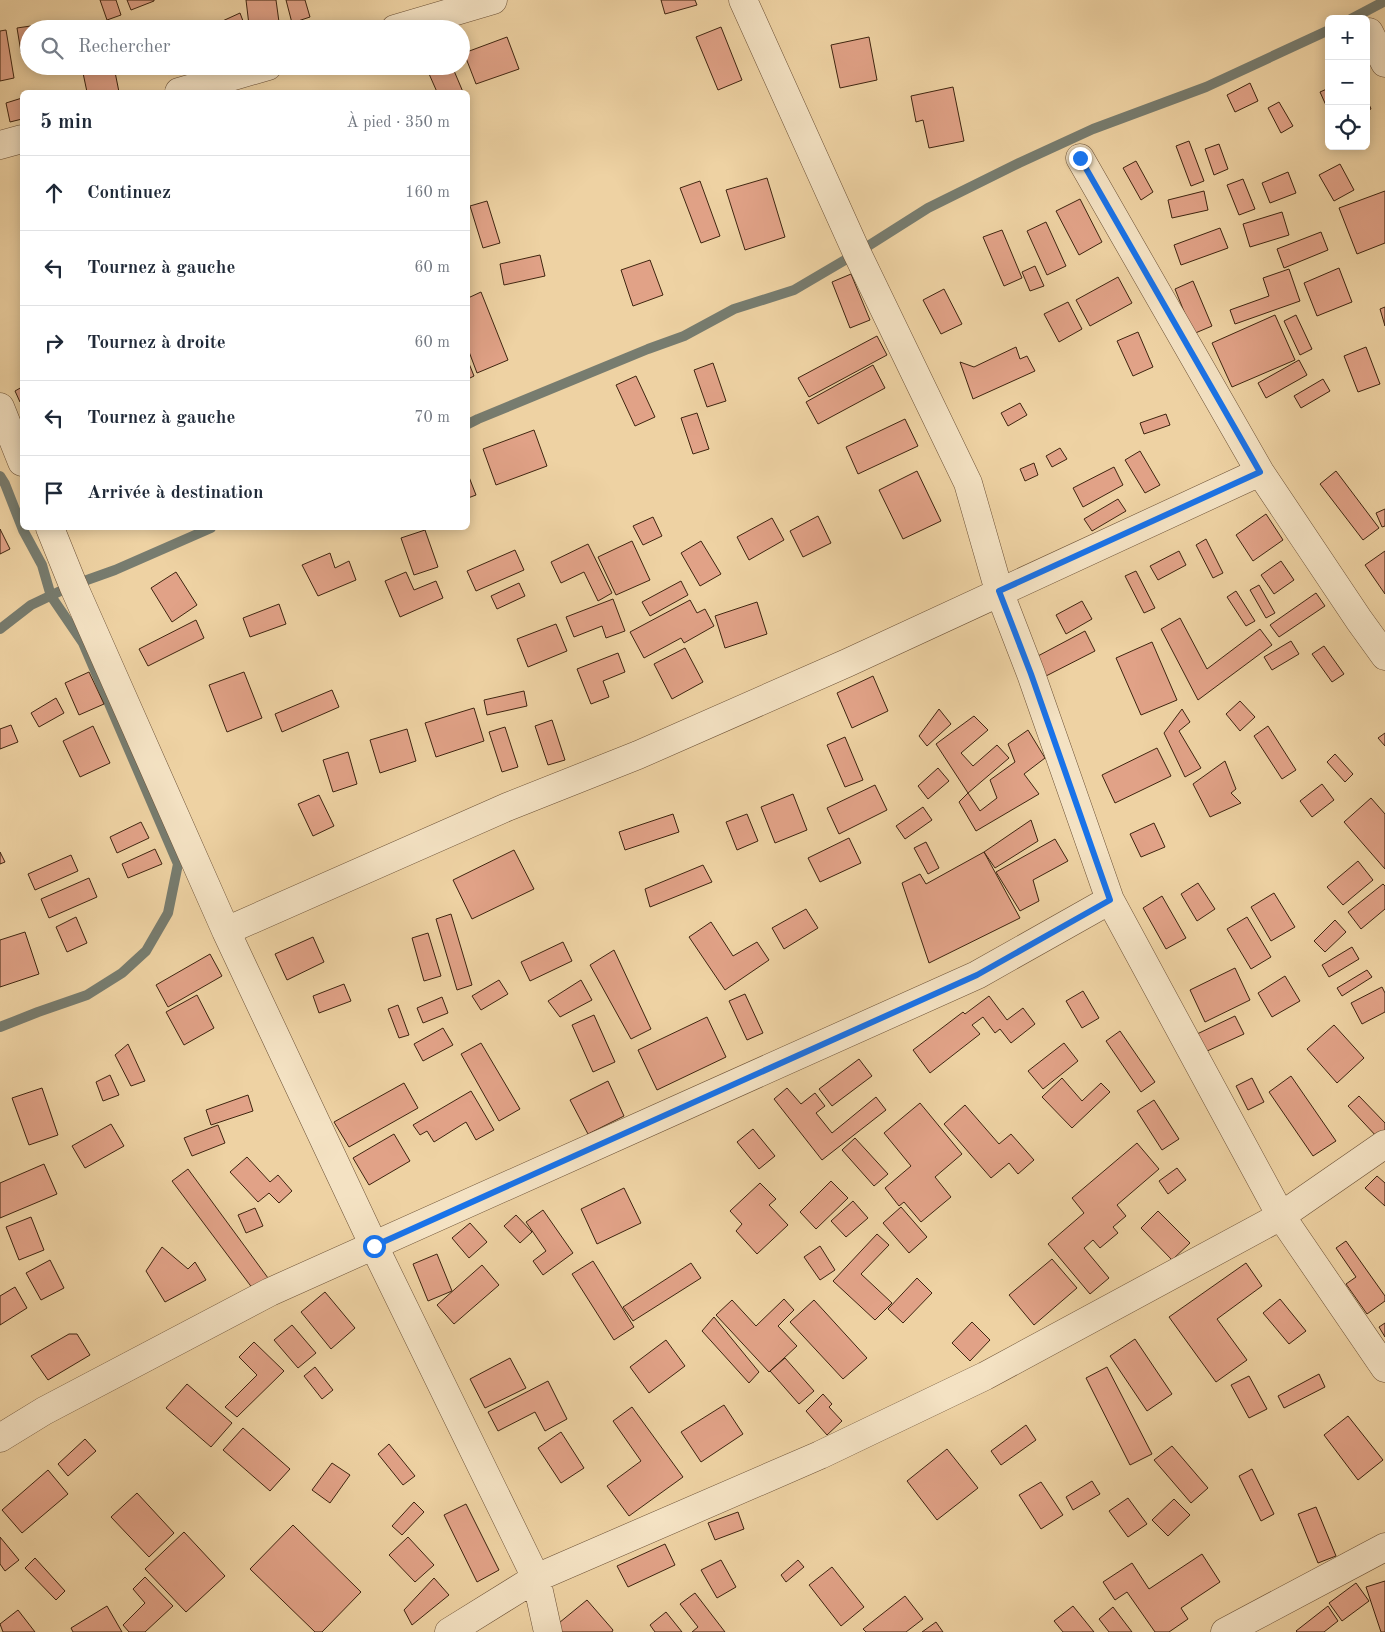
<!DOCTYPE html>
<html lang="fr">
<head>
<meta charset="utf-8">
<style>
	:root { --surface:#fff; --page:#f2f2f3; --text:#1f2937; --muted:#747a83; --line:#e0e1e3 }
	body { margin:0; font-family:"Old Standard TT",serif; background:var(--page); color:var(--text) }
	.controls { position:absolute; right:15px; top:15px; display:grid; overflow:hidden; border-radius:8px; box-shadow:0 2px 12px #0003 }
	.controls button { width:45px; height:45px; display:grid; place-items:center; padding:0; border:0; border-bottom:1px solid var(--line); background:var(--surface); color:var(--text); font:25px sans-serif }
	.stop { position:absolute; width:15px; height:15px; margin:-11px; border:4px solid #1a73e8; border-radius:50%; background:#fff }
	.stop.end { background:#1a73e8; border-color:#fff; box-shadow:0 1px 5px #0008 }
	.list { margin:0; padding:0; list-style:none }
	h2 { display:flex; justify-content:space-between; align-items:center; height:65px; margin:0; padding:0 20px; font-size:21px }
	h2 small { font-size:16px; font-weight:400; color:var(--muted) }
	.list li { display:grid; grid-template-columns:32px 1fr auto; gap:15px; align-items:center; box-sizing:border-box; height:75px; padding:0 20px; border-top:1px solid var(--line) }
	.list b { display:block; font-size:19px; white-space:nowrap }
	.list em { font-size:16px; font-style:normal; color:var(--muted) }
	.icon { flex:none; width:28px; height:28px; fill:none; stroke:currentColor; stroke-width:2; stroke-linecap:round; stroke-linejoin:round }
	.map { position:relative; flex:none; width:1385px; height:1632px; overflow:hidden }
	.search { position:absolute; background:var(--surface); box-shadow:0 2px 12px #0003; left:20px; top:20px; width:450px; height:55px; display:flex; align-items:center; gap:12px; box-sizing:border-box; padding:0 18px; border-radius:28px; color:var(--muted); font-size:19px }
	.panel { position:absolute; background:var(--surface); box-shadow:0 2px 12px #0003; left:20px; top:90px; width:450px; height:440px; border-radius:8px }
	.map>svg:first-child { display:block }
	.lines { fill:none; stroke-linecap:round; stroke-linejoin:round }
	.stream { stroke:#777c6f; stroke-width:10 }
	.building { fill:#e1a287; stroke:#3f2510 }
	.minor-casing { stroke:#6b5035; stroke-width:29 }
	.minor { stroke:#f4e2c3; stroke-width:28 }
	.route { stroke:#1a73e8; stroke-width:6 }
</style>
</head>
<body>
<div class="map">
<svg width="1385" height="1632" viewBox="0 0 1385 1632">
	<rect width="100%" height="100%" fill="#eed2a3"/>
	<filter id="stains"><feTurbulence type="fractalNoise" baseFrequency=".004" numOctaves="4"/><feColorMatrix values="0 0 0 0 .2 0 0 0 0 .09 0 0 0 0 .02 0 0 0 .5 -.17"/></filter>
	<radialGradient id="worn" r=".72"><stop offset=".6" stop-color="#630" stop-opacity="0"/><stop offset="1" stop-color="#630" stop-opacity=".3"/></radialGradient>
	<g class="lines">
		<path class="stream" d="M1351,19L1385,1
			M468,424L478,419L648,349L684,336L734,309L794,290L857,253L928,208L1019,163L1093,129L1206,87L1329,30
			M0,476L5,484L23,530L42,565L51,596L83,643L178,864L168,913L146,951L122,973L87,995L38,1012L0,1027
			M0,629L31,605L73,585L115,570L211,528"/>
	</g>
	<path class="building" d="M100,0H116L121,15L107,20Z
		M127,0H154V1L131,10Z
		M246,0H276L279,22L249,25Z
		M286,0H305L310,17L292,23Z
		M661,0H695L697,5L665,14Z
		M240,13L246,29H205Z
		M51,23L52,29H29V51L21,52L17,28Z
		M721,27L742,80L718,90L696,37Z
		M6,30L14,78L0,81V31Z
		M507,37L519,69L476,84L464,53Z
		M869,37L877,80L840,88L831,45Z
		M429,66H452L463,92H437L426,67Z
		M114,67L119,92H87L83,73Z
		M1250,83L1258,101L1235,112L1227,95Z
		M953,87L964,141L929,148L923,120L916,122L911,96Z
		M1329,88V112L1320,92Z
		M1366,97L1371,109L1366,111Z
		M22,98V119L10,122L6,103Z
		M1279,102L1293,126L1281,133L1268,108Z
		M1189,141L1204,181L1191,186L1176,146Z
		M1219,144L1228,169L1214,175L1205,149Z
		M1136,161L1153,192L1141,200L1123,168Z
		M1340,164L1354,190L1334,201L1319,175Z
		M1288,172L1296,193L1270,203L1262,183Z
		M767,178L785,237L745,250L726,190Z
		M1243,179L1255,209L1239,215L1227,185Z
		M700,181L720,236L701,243L680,188Z
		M1204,191L1208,210L1172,218L1168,200Z
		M1385,191V243L1357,254L1339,208Z
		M1080,199L1102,242L1079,255L1056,211Z
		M487,201L500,243L483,248L470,206Z
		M1282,212L1289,235L1250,247L1243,224Z
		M1046,222L1066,266L1047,275L1027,231Z
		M1220,228L1228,248L1181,265L1174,245Z
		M1002,230L1022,278L1004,286L983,237Z
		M1321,232L1328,250L1284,268L1277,249Z
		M540,255L545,276L504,285L500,264Z
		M650,260L663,295L633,306L621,270Z
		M1035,266L1044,286L1030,291L1022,272Z
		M1339,268L1352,302L1317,316L1304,283Z
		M1289,269L1300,301L1235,324L1230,310L1269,296L1263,278Z
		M851,274L870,320L850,328L832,282Z
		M1118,277L1132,303L1090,326L1076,300Z
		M1193,281L1212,326L1193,334L1175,289Z
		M944,289L962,324L941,334L923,300Z
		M481,292L508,360L477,373L468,349V298Z
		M1068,302L1082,329L1059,342L1044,314Z
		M1385,307V326L1380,309Z
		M1275,315L1295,360L1232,387L1212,343Z
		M1296,315L1312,349L1300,355L1284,321Z
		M1138,332L1153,367L1133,376L1117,341Z
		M877,336L887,355L809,397L798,378Z
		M1016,347L1020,359L1027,356L1035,371L973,399L960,362L974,367Z
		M1366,347L1380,384L1358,392L1344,356Z
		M1299,360L1307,375L1266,398L1258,383Z
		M468,361L474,376L468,379Z
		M713,363L726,401L707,407L694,370Z
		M873,365L885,388L818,424L806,402Z
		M636,376L655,417L635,426L616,385Z
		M1323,379L1330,391L1301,408L1294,396Z
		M22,387V401L20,402L15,391Z
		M1020,403L1027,415L1008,426L1001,413Z
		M697,413L709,449L693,454L681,418Z
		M1166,414L1170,425L1144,434L1140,423Z
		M905,419L918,446L858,474L846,447Z
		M534,430L547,466L496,485L483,449Z
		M1060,448L1067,459L1052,467L1046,456Z
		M1140,451L1160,485L1145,493L1125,460Z
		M1034,463L1038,475L1025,481L1020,469Z
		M1114,467L1123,485L1083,507L1073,488Z
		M917,471L941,521L903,539L879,490Z
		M1336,471L1379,528L1363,540L1320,484Z
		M469,477L476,495L468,498V478Z
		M1118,499L1126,511L1092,531L1084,519Z
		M1385,509V526L1382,527L1376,513Z
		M1266,514L1283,540L1253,561L1236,535Z
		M818,516L831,543L803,557L790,531Z
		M653,517L662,536L643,545L633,526Z
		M772,518L784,540L749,560L737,537Z
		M0,529L10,549L0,554Z
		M425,530L438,567L414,575L401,538Z
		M1206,539L1223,573L1213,578L1196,545Z
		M632,541L650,580L616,595L598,557Z
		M701,541L721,574L700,586L681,553Z
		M588,544L612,593L598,601L584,572L561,583L551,562Z
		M515,550L524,570L476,591L467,571Z
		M1179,551L1186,565L1158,580L1150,566Z
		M1385,551V594L1365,565Z
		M330,553L335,568L349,561L356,580L318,596L302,565Z
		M1281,561L1294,580L1274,594L1261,575Z
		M1136,571L1155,608L1144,613L1125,576Z
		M176,572L197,605L172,622L151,588Z
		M406,572L414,590L436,581L443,598L400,617L385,581Z
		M681,581L688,595L650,616L642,602Z
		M519,583L525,596L497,609L491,596Z
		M1259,585L1275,613L1266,618L1250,590Z
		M1236,591L1255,621L1246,626L1227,597Z
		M1316,593L1325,606L1279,637L1270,625Z
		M613,599L625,631L606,638L602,626L574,637L566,617Z
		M690,600L697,613L705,609L714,626L684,643L681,638L644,658L630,632Z
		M1082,601L1092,619L1066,634L1056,615Z
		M757,602L767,634L725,648L715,616Z
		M279,604L286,624L250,637L243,618Z
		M1180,618L1207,669L1260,629L1272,645L1198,700L1161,629Z
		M196,620L204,638L148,666L139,649Z
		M556,624L567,651L528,667L517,639Z
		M1085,631L1095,651L1046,676L1036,657Z
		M1291,641L1299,654L1272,670L1264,657Z
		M1152,642L1177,700L1141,715L1116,658Z
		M1324,646L1344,674L1332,682L1312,654Z
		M685,648L703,682L672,699L654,664Z
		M618,653L625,672L603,681L609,697L591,704L577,669Z
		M89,672L104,704L79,715L65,683Z
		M244,672L262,718L227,732L209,685Z
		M873,676L888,711L852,728L837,693Z
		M332,690L339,707L282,732L275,714Z
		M524,691L527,706L487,715L484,700Z
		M56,698L64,713L39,727L31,713Z
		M1240,701L1255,717L1240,731L1226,714Z
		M474,708L484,741L436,757L425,723Z
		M939,709L951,724L927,746L919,736Z
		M1182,709L1190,722L1179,731L1201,768L1185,777L1164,733Z
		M974,716L988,730L961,753L973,766L997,745L1009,758L968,793L936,744Z
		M552,720L565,760L548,765L535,726Z
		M11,725L18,742L0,749V729Z
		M93,726L110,763L80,777L63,741Z
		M1268,726L1296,770L1282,779L1254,736Z
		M505,727L518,767L502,772L489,732Z
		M407,729L416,761L380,773L370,740Z
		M1028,730L1045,758L1024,774L1039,794L976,831L959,802L968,793L980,811L997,798L990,780L1015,762L1008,744Z
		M1385,733V746L1378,738Z
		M845,737L863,780L845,787L827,745Z
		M1157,748L1171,776L1115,803L1102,775Z
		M348,752L357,784L333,792L323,760Z
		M1335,754L1353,774L1345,782L1327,762Z
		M1225,761L1236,789L1231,793L1241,803L1210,817L1193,784Z
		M938,768L949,781L928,799L918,786Z
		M1322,784L1334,800L1312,817L1300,801Z
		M875,785L887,810L839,834L827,808Z
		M793,794L807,830L775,843L761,807Z
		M319,795L334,826L313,836L298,804Z
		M1371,798L1385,814V869L1344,822Z
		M923,807L932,820L905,839L896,826Z
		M673,814L679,832L625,850L619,832Z
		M747,814L758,841L737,850L726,822Z
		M1031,820L1038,841L995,868L984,852Z
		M141,822L149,838L117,853L110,837Z
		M1154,823L1165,847L1141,857L1130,834Z
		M849,838L861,863L820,882L808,858Z
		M1055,839L1068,861L1033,880L1039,901L1020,911L996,872Z
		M926,842L939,868L928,874L914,848Z
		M155,849L162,864L128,878L122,864Z
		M514,850L534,889L472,919L453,880Z
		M0,852L5,862L0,864Z
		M984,852L1020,918L929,963L902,883L920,874L926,884Z
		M71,855L78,871L35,890L28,874Z
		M1358,861L1373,880L1343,905L1327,887Z
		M703,865L712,882L650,907L645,889Z
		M89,878L97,897L49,918L41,899Z
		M1198,883L1215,909L1197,921L1181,894Z
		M1383,884L1385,886V909L1361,929L1348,912Z
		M1274,893L1295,927L1271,941L1251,907Z
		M1162,896L1186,938L1166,949L1143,908Z
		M806,909L818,928L784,949L772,928Z
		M451,914L472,985L457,990L436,919Z
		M76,917L87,943L67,952L56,927Z
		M1247,917L1271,957L1251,969L1227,929Z
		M1335,920L1346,932L1325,952L1314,941Z
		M711,922L733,956L757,942L769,960L725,990L689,937Z
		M25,932L39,974L0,987V940Z
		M428,933L441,976L424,981L412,938Z
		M313,937L324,962L287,980L275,954Z
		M563,942L572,961L530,981L521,962Z
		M1352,947L1359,959L1329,977L1322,965Z
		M614,950L651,1029L631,1039L590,965Z
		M210,954L222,976L168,1007L156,985Z
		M1235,968L1250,1000L1205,1022L1190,990Z
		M1367,970L1372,977L1342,996L1337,988Z
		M1285,976L1300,1001L1272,1017L1258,993Z
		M499,980L508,994L481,1010L472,996Z
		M581,980L592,1000L560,1017L548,1001Z
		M344,984L351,1001L319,1013L313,996Z
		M1382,987L1385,993V1012L1362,1024L1351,1003Z
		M1083,991L1099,1018L1082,1028L1066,1001Z
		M745,994L763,1033L747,1040L729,1001Z
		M197,995L214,1028L184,1045L166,1012Z
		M989,996L1007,1020L1023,1008L1035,1024L1011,1043L1000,1029L995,1033L983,1017L972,1025L980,1034L930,1073L913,1050L963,1012L965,1014Z
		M442,997L448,1013L423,1023L417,1008Z
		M398,1005L409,1035L399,1038L388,1009Z
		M594,1015L615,1062L593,1072L572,1025Z
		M1235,1016L1244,1034L1205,1052L1197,1034Z
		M707,1017L726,1057L657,1090L638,1050Z
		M1334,1025L1364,1058L1337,1083L1307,1049Z
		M443,1028L453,1045L423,1061L414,1044Z
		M1120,1031L1155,1082L1141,1092L1106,1041Z
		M481,1043L520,1109L499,1121L461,1054Z
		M1064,1043L1078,1061L1043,1089L1028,1071Z
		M128,1044L145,1081L131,1086L115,1055Z
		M859,1059L872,1076L832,1106L819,1089Z
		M110,1075L119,1095L103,1101L96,1082Z
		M1291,1076L1336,1141L1313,1156L1269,1092Z
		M1062,1078L1082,1101L1101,1083L1110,1092L1072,1128L1042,1097Z
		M1252,1078L1264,1102L1248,1110L1236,1086Z
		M608,1081L624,1116L588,1134L570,1100Z
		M404,1083L418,1108L349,1147L334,1122Z
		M42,1088L58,1135L29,1145L12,1098Z
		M787,1088L801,1104L815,1093L825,1106L816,1113L832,1133L876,1097L886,1110L822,1160L774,1099Z
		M471,1091L494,1130L476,1140L466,1122L434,1142L427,1131L420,1135L413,1125Z
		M248,1095L253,1111L211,1125L206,1110Z
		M1359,1096L1385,1123V1132L1378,1138L1348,1106Z
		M1154,1100L1179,1139L1162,1150L1137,1111Z
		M920,1103L962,1154L935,1177L951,1197L921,1222L904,1202L899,1206L885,1188L911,1166L884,1133Z
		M965,1105L999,1144L1011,1134L1034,1160L1018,1174L1009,1163L991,1178L944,1124Z
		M111,1124L124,1146L85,1168L72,1146Z
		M218,1125L225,1143L192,1156L184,1138Z
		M753,1129L775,1156L759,1169L737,1142Z
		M394,1134L410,1161L369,1185L353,1158Z
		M855,1138L888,1174L874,1186L842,1150Z
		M1137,1143L1159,1169L1117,1205L1126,1216L1113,1227L1118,1233L1100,1248L1093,1240L1084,1248L1109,1278L1090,1294L1048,1244L1084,1213L1072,1198Z
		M247,1157L270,1182L278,1175L292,1191L279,1203L269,1193L258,1202L230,1172Z
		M44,1164L57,1194L0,1218V1183Z
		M1177,1168L1186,1180L1168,1194L1159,1181Z
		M188,1169L268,1278L253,1289L172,1181Z
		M1377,1176L1385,1183V1206L1365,1188Z
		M831,1181L848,1198L816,1229L800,1212Z
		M760,1183L776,1199L769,1205L788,1225L757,1254L736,1231L742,1224L730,1211Z
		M624,1188L641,1223L597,1244L581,1209Z
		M853,1201L868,1218L846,1237L831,1221Z
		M901,1207L927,1237L909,1253L883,1223Z
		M255,1208L263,1226L246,1233L238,1215Z
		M543,1210L573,1253L543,1275L533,1261L546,1251L526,1222Z
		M1158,1211L1190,1243L1172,1260L1141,1228Z
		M516,1215L532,1232L520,1243L504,1226Z
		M31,1217L44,1250L19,1260L6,1227Z
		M470,1223L487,1242L469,1258L452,1238Z
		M877,1234L889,1245L861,1274L892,1303L875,1320L833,1281Z
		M1346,1241L1385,1296V1301L1367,1314L1346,1284L1356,1277L1336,1248Z
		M820,1246L835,1270L820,1280L804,1257Z
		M162,1247L188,1269L195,1262L206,1280L165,1302L146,1271Z
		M437,1254L452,1291L428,1301L413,1264Z
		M1052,1259L1077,1288L1034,1325L1009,1295Z
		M50,1260L64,1288L41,1300L26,1273Z
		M593,1261L634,1327L614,1340L572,1274Z
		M691,1263L701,1278L633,1321L623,1307Z
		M1246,1263L1262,1286L1217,1319L1247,1360L1216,1382L1169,1317Z
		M482,1265L499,1285L454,1324L437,1305Z
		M917,1278L932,1293L903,1323L888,1309Z
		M15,1287L27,1308L0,1325V1296Z
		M325,1292L355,1328L331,1349L301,1312Z
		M784,1299L794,1310L778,1326L797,1346L769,1372L716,1315L732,1300L756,1326Z
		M1280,1299L1306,1331L1289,1344L1263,1313Z
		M814,1300L867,1358L843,1379L790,1322Z
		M714,1317L759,1372L749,1383L702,1331Z
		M972,1322L990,1340L970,1361L952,1343Z
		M1385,1323V1337L1379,1327Z
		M292,1325L316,1353L298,1368L274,1340Z
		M69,1334H77L90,1355L48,1380L31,1356Z
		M1135,1339L1172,1394L1147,1411L1110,1356Z
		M666,1340L685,1366L649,1393L630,1367Z
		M254,1342L284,1371L237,1417L225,1407L257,1375L239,1357Z
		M510,1358L526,1388L485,1408L470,1379Z
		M785,1358L814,1391L799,1404L770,1371Z
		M315,1367L333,1390L322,1399L304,1376Z
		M1107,1367L1152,1454L1130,1465L1086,1378Z
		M1319,1374L1325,1387L1284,1408L1278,1396Z
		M1249,1376L1267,1409L1249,1418L1231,1385Z
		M548,1381L567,1419L545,1431L535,1412L498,1431L488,1412Z
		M187,1384L232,1423L211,1447L166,1408Z
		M823,1394L832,1404L829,1407L842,1421L827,1435L806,1411Z
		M724,1405L743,1434L701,1462L681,1432Z
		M632,1407L683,1477L629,1516L607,1486L641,1461L613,1421Z
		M1348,1416L1383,1460L1358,1480L1324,1435Z
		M1026,1425L1036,1440L1001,1465L991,1451Z
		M243,1428L290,1469L270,1491L223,1450Z
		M561,1432L584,1468L561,1483L538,1448Z
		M85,1439L96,1451L68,1476L58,1464Z
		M389,1444L415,1476L403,1485L378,1454Z
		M1172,1446L1208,1488L1191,1503L1154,1460Z
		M947,1449L978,1488L937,1520L907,1481Z
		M332,1463L350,1475L330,1503L312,1490Z
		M1252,1469L1274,1514L1261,1521L1239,1476Z
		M48,1470L68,1494L22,1533L2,1510Z
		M1092,1481L1100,1494L1073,1510L1066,1497Z
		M1041,1482L1063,1515L1041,1529L1019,1495Z
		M137,1493L174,1533L149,1557L111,1517Z
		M1128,1498L1147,1524L1128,1537L1109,1511Z
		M1174,1499L1190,1515L1168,1536L1152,1520Z
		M414,1502L424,1512L402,1535L392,1526Z
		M466,1504L499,1570L477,1582L444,1515Z
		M1316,1507L1336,1556L1318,1563L1298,1514Z
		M738,1512L744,1529L715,1540L708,1523Z
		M293,1525L361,1592L322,1632H315L250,1569Z
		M184,1532L225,1576L186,1612L145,1569Z
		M0,1537L19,1560L5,1571L0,1564Z
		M408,1537L434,1565L415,1582L389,1555Z
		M665,1544L675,1565L628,1587L617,1566Z
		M1202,1554L1220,1582L1181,1608L1188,1619L1169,1632H1155L1127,1592L1115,1600L1103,1582L1132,1563L1149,1589Z
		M35,1558L65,1591L56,1600L25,1568Z
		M721,1560L736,1587L717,1598L701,1570Z
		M798,1560L804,1567L786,1582L781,1575Z
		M832,1567L864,1607L841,1626L809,1585Z
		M145,1577L173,1606L145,1632H129L123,1625L145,1603L133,1589Z
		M434,1578L449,1595L412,1625L404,1610Z
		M1385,1581V1632H1381L1366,1587Z
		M1356,1583L1369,1601L1342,1621L1329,1603Z
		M695,1593L725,1632H692L698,1627L680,1604Z
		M905,1596L923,1619L906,1632H866L863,1629Z
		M587,1600L613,1630L612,1632H558L554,1627Z
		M107,1606L122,1632H73L71,1628Z
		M1073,1606L1094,1632H1063L1054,1621Z
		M1328,1606L1338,1621L1324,1632H1297L1296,1631Z
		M1113,1607L1132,1632H1109L1099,1619Z
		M18,1610L35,1632H3L0,1624Z
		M666,1612L682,1632H655L650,1625Z
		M936,1622L943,1632H922Z"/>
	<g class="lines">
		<defs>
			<path id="minor" d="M743,0L857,253L968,483L999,591L1031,674L1110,900L1281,1216L1385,1368
				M395,29L493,0
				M1369,32L1385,63
				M179,92L268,66
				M0,145L22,139
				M1080,158L1260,472L1359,620L1385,656
				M0,407L22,462
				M50,528L73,585L226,931L374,1246L536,1578L548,1632
				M226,931L507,807L638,755L847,663L1260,472
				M0,1438L44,1411L270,1292L977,975L1110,900
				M449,1632L536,1578L820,1455L985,1376L1281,1216L1385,1144
				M1225,1632L1385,1547"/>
		</defs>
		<use href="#minor" class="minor-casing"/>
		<use href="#minor" class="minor"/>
	</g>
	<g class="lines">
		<path class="route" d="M374,1246L977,975L1110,900L1031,674L999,591L1260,472L1080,158"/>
	</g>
	<rect width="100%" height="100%" filter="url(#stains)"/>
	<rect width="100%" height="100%" fill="url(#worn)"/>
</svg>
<div class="controls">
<button>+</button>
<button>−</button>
<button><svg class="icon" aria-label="locate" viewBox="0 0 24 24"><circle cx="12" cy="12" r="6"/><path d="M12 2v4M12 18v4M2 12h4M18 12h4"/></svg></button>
</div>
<div class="stop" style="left:374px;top:1246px"></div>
<div class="stop end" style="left:1080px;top:158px"></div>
<div class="search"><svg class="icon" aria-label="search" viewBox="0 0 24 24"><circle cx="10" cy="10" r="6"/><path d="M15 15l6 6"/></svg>Rechercher</div>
<section class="panel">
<h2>5 min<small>À pied · 350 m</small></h2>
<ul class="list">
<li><svg class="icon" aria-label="ahead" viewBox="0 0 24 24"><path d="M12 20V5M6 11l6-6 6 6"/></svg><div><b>Continuez</b></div><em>160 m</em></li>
<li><svg class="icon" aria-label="left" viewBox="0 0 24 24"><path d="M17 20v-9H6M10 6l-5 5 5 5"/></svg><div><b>Tournez à gauche</b></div><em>60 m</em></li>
<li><svg class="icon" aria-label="right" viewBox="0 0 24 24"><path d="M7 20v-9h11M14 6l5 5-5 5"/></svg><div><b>Tournez à droite</b></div><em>60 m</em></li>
<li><svg class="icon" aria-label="left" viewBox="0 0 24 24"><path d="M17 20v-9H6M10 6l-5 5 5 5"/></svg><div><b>Tournez à gauche</b></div><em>70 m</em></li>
<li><svg class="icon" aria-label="arrive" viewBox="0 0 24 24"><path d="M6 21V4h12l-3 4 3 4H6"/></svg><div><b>Arrivée à destination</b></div></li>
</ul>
</section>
</div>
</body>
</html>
